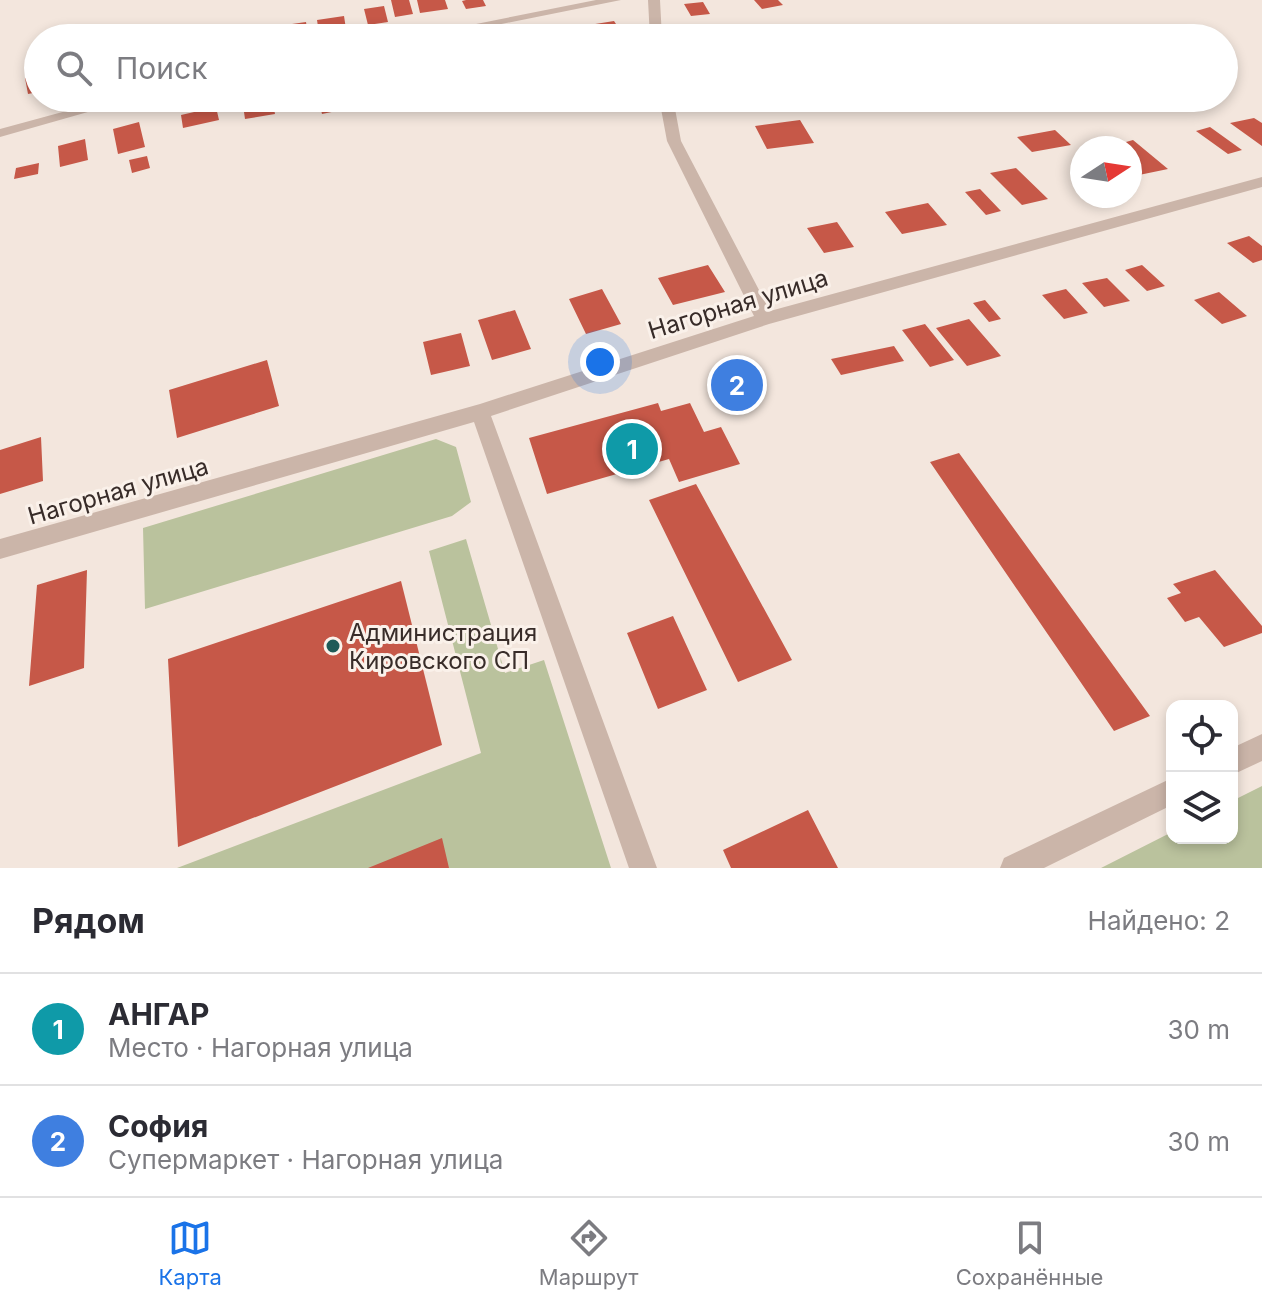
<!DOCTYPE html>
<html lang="ru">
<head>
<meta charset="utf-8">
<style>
	:root { --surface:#fff; --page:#f2f2f3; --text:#2b2b33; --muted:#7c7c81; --line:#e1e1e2; --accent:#1a73e8 }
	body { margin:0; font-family:Inter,sans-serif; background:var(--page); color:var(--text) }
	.controls { position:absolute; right:24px; bottom:24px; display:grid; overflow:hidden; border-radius:16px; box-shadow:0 4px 12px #0003 }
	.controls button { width:72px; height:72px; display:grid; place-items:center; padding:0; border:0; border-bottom:2px solid var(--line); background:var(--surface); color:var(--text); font:40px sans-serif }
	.compass { position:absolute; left:1070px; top:136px; width:72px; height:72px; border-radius:50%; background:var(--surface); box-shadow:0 4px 12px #0003; rotate:78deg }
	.you { position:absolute; left:600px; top:362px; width:28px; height:28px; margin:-20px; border:6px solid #fff; border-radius:50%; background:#1a73e8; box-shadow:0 0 0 12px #1a73e833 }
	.badge { display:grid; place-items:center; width:52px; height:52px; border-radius:50%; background:var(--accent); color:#fff; font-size:26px; font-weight:700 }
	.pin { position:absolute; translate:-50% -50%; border:4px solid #fff; box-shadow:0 2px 8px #0006 }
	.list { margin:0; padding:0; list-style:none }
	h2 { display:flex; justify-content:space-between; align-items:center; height:104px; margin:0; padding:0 32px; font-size:34px }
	h2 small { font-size:26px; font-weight:400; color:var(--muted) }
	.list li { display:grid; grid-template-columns:52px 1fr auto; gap:24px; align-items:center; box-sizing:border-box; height:112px; padding:0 32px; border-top:2px solid var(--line) }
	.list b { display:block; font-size:30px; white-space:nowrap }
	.list p { margin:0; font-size:26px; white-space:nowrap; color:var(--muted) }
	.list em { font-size:26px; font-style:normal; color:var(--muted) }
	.icon { flex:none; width:44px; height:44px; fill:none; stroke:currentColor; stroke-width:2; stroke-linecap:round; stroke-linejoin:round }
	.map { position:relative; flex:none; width:1262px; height:868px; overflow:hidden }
	.search { position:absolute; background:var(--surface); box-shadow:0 4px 12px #0003; left:24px; right:24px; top:24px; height:88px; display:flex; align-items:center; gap:20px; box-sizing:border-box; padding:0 28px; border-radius:44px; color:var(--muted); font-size:30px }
	.sheet { height:328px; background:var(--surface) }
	nav { display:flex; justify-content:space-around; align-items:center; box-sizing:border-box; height:112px; border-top:2px solid var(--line); background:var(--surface); font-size:22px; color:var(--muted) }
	nav a { display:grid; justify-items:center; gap:4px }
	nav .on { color:var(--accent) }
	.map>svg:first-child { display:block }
	.green { fill:#bac29d }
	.building { fill:#c65848 }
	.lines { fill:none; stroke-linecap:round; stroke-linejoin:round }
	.street { fill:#cbb5a9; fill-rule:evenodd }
	.poi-dot { fill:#1e5a57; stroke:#faf1ea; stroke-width:3 }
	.labels { text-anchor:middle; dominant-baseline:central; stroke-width:6; stroke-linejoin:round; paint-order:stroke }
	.street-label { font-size:24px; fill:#382c29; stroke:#faf1ea }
	.poi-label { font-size:24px; fill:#382c29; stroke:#faf1ea; text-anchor:start }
</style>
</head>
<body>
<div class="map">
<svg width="1262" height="868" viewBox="0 0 1262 868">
	<rect width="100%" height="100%" fill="#f3e6dd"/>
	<path class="green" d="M436,439L456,447L471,502L452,516L145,609L143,528Z
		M466,539L505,673L544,660L611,868H177L481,753L429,551Z
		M1262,786V868H1101L1172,832V838H1232V801Z"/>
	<path class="building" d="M391,0H409L413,14L395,17Z
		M417,0H445L448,9L420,13Z
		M466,0H483L486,6L466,9L462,1Z
		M754,0H778L783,5L762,9Z
		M703,2L710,14L691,16L684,4Z
		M384,6L388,22L368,25L364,9Z
		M344,16L346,29L319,33L317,20Z
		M614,21L624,36L597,38L589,25Z
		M306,22L307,28L279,33L278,26Z
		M250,27L252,38H224L223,31Z
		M38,75V92L28,94L25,78Z
		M242,98H272L275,114L245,119Z
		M318,98H343L346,109L322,114Z
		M216,107L219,120L183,128L181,115Z
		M1254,118L1262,123V146L1230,123Z
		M800,120L814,143L767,149L755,126Z
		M139,122L145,147L118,154L113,129Z
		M1210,127L1242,150L1228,154L1196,131Z
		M1055,130L1071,145L1032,152L1017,137Z
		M85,139L88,160L60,167L58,146Z
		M1133,140L1168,169L1139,175L1130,167V148H1105Z
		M147,156L150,168L132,173L129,160Z
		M39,163L38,174L14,179L16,168Z
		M1016,168L1048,199L1022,205L990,173Z
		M980,189L1001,211L986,215L965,192Z
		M928,203L947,225L902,234L885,212Z
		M837,222L854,247L824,253L807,228Z
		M1249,236L1262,246V260L1253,263L1227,243Z
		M708,265L725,292L673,305L658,278Z
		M1142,265L1165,286L1147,291L1125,270Z
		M1107,278L1130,301L1104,307L1082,283Z
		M602,289L621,324L586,334L569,299Z
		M1066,289L1088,313L1064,319L1042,295Z
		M1219,292L1247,316L1222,324L1194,300Z
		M985,300L1001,319L989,322L973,303Z
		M515,310L531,349L492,360L478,320Z
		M969,319L1001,356L967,366L936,328Z
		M925,324L954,360L930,367L902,330Z
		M461,333L470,366L431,375L423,342Z
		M894,346L904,361L841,375L831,359Z
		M267,360L279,406L177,438L169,390Z
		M737,363L762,399L737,408L712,371Z
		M658,403L661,411L690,403L704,432L721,427L740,464L679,482L669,459L547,494L529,438Z
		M41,437L43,481L0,494V450Z
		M959,453L1150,716L1114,731L930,462Z
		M696,484L792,660L738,682L649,500Z
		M87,570L84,668L29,686L37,585Z
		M1215,570L1262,626V633L1224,647L1199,617L1185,622L1167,598L1181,593L1173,584Z
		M401,581L442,745L178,847L168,659Z
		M673,616L707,690L658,709L627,633Z
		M808,810L838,868H731L723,850Z
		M442,838L449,868H368Z"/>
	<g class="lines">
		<path class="street" d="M596,0H621L432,38H406Z
			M648,0H660L662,38H650Z
			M114,98H137L0,137V129Z
			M659,98H673L681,141L770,311L1262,177V187L769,324L491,416L657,868H629L474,422L0,559V539L480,404L754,316L667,141Z
			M1262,734V761L1232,775V748Z
			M1172,778V805L1044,868H1000L1004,858Z"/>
	</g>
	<circle class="poi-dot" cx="333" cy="646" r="8"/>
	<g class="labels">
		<g class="street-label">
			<text transform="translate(738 304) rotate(-17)">Нагорная улица</text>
			<text transform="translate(118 491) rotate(-16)">Нагорная улица</text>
		</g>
		<g class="poi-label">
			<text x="349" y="632">Администрация<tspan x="349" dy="28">Кировского СП</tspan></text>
		</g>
	</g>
</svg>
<div class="controls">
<button><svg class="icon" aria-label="locate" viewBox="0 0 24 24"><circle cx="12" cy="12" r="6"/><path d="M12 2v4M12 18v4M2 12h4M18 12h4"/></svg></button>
<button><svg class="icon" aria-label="layers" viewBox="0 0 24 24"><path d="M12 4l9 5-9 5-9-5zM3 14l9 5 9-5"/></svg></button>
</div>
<svg class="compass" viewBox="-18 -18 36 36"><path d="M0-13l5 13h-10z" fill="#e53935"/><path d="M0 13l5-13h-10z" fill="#7c7c81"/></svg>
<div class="you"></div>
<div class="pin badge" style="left:632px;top:449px;background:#0f9aa8">1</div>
<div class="pin badge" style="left:737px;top:385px;background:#3f7fe0">2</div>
<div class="search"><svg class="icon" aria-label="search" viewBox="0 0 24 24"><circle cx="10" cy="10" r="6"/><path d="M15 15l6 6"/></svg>Поиск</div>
</div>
<section class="sheet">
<h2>Рядом<small>Найдено: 2</small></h2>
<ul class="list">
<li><span class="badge" style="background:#0f9aa8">1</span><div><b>АНГАР</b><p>Место · Нагорная улица</p></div><em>30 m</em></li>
<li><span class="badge" style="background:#3f7fe0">2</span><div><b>София</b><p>Супермаркет · Нагорная улица</p></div><em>30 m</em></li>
</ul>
</section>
<nav>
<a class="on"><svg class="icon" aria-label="map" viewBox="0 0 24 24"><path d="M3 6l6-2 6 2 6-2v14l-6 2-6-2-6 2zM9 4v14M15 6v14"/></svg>Карта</a>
<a><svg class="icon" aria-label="directions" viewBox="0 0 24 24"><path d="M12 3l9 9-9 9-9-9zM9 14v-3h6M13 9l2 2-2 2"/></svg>Маршрут</a>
<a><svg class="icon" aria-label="saved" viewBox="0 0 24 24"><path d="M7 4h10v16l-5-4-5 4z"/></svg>Сохранённые</a>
</nav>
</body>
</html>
